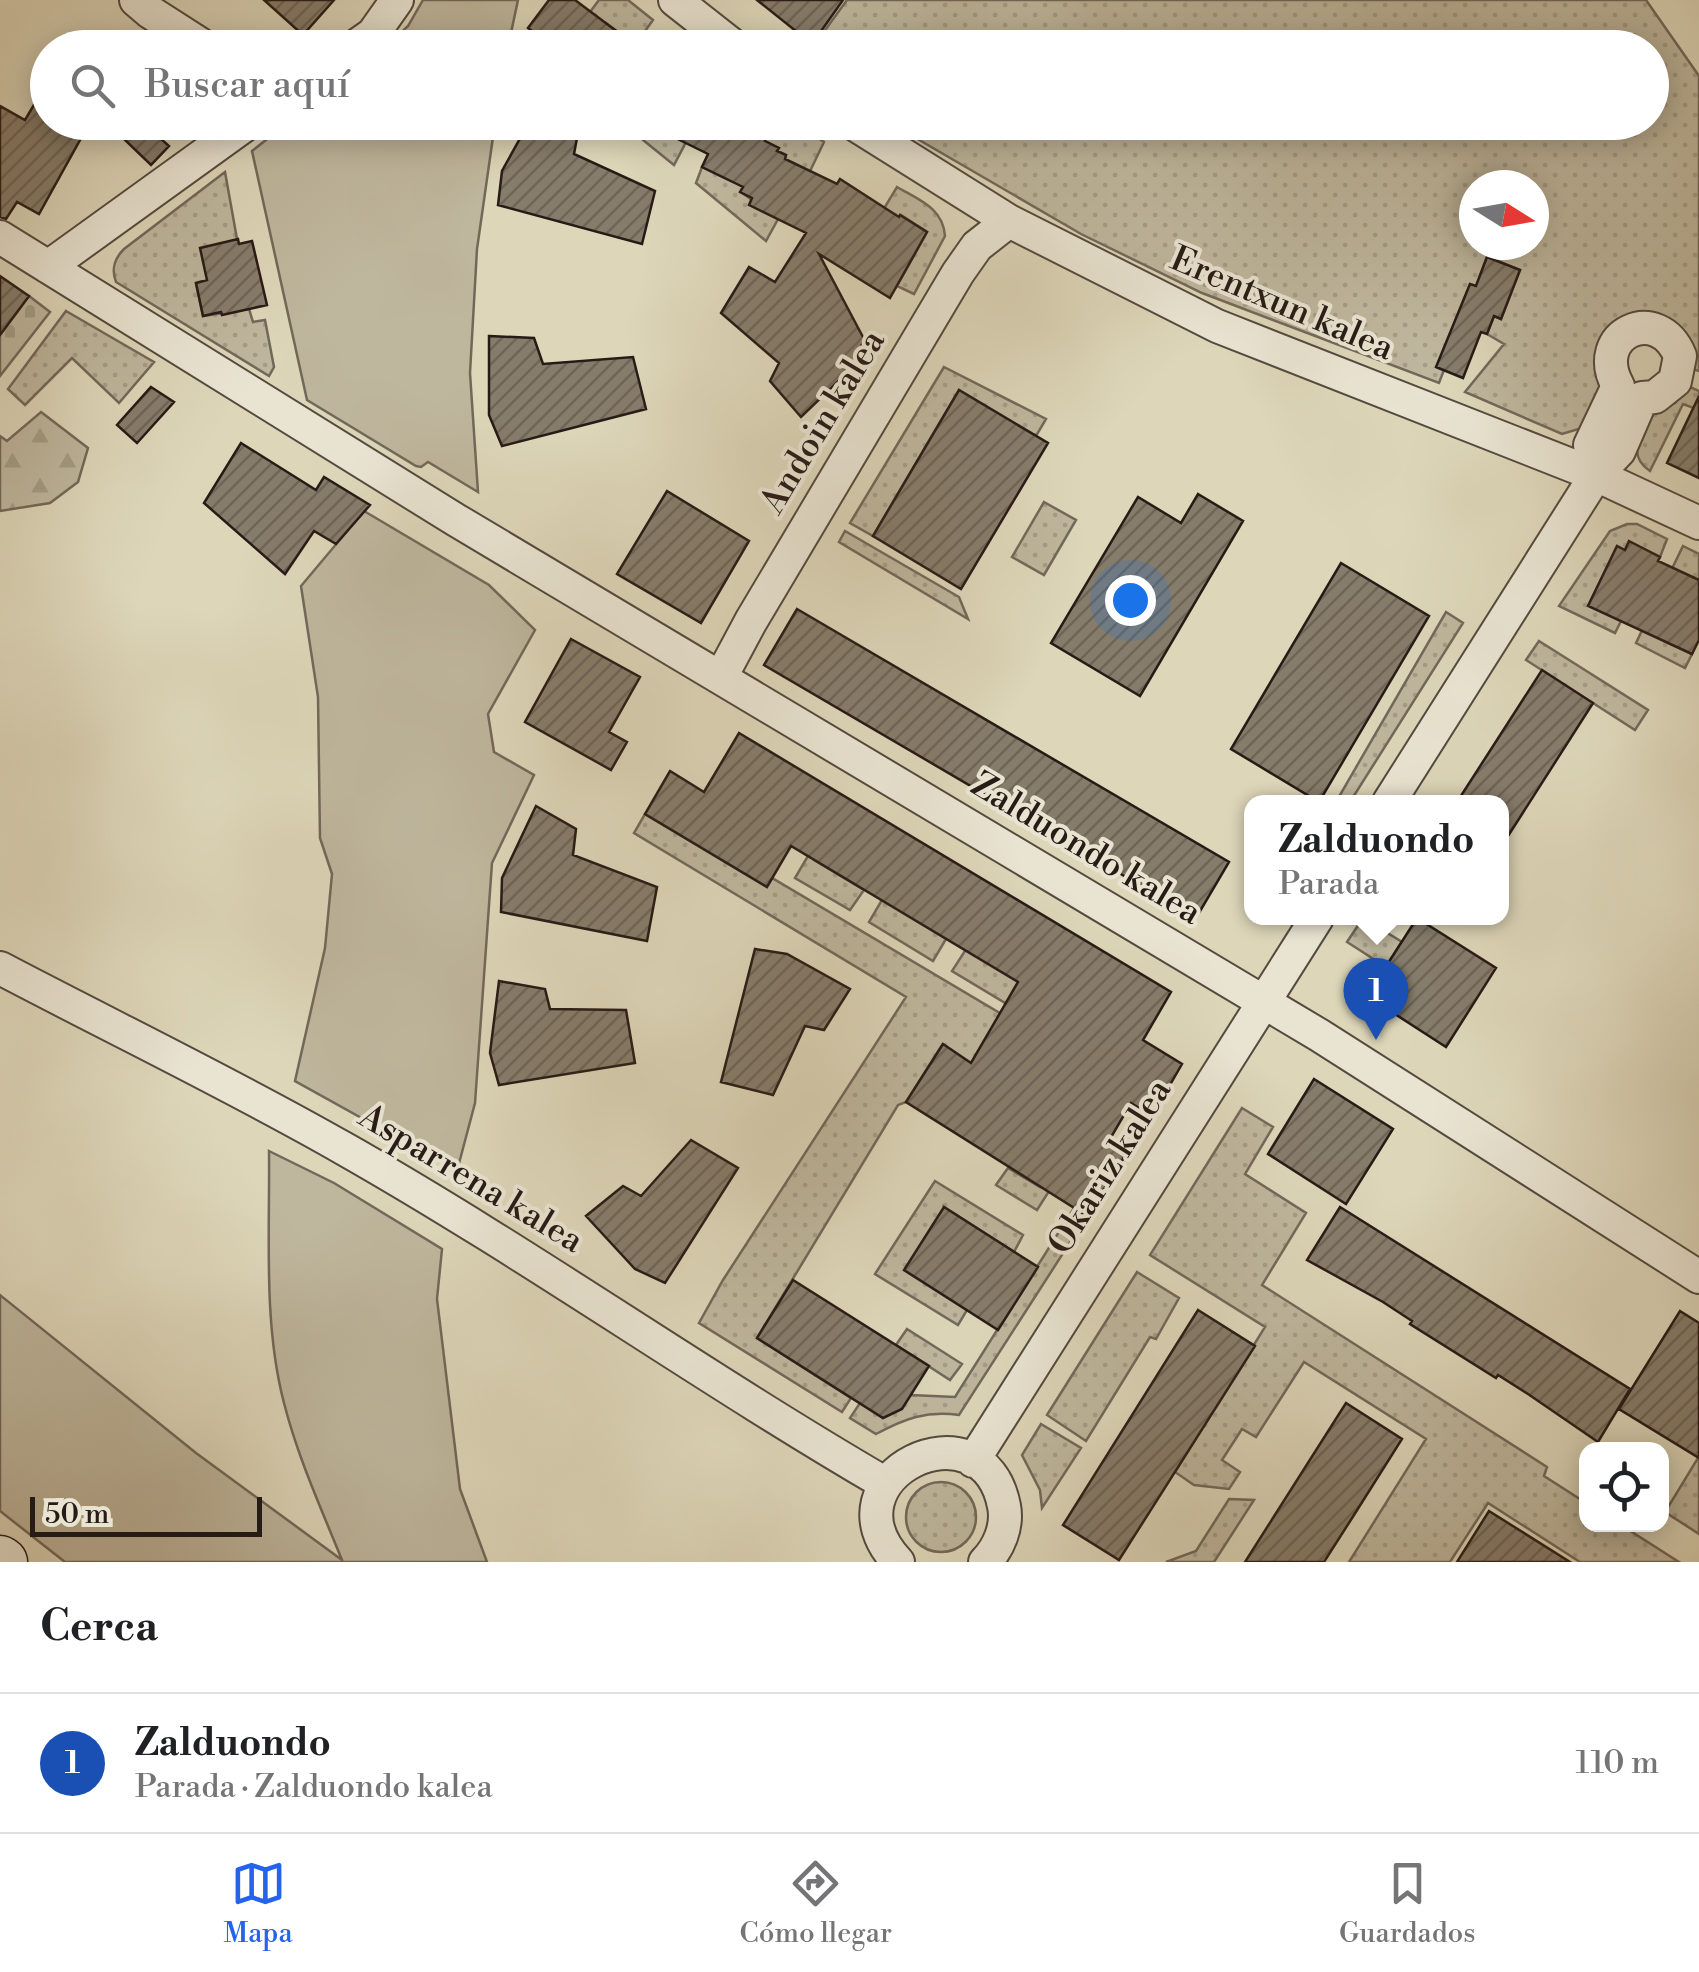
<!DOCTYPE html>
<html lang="es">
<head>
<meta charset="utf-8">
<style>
	:root { --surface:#fff; --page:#f2f2f2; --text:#202124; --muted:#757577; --line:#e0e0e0; --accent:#2563eb }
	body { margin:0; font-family:"Libre Bodoni",serif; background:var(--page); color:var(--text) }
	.controls { position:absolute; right:30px; bottom:30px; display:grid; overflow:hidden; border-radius:20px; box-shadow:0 5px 25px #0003 }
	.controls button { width:90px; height:90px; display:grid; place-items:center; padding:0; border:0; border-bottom:2px solid var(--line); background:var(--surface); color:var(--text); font:50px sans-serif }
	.compass { position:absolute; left:1459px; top:170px; width:90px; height:90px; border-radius:50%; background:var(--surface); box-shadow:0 5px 25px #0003; rotate:101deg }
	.scale { position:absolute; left:30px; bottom:25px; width:232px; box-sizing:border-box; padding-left:10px; border:5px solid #271b16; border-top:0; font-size:28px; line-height:35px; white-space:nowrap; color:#271b16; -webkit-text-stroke:8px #e9e4d2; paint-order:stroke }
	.you { position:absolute; left:1130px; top:600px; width:35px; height:35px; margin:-25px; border:8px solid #fff; border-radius:50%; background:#1a73e8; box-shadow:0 0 0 15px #1a73e833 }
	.badge { display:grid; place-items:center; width:65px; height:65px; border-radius:50%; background:var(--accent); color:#fff; font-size:32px; font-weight:700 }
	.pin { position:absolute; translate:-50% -82px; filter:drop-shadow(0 2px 5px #0008) }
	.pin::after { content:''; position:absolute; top:52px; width:35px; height:30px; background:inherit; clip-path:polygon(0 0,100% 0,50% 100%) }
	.popup { position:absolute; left:1244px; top:795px; width:265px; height:130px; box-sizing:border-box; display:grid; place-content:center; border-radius:20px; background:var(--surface); filter:drop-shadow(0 2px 8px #0005); font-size:32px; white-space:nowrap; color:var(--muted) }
	.popup b { font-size:38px; color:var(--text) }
	.popup::after { content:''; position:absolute; left:50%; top:100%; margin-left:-20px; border:20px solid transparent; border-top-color:var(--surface) }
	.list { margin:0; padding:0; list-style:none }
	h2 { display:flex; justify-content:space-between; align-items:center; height:130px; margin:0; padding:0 40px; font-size:42px }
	h2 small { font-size:32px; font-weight:400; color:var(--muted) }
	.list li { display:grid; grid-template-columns:65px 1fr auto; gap:30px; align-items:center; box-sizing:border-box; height:140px; padding:0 40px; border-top:2px solid var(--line) }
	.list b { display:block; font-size:38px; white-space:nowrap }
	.list p { margin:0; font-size:32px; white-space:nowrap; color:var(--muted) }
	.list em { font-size:32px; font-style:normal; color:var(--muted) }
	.icon { flex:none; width:55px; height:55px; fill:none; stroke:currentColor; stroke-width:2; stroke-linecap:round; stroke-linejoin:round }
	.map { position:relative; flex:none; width:1699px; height:1562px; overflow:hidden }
	.search { position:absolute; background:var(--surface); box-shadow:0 5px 25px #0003; left:30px; right:30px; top:30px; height:110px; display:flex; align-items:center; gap:25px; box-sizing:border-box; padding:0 35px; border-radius:55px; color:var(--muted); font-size:38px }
	.sheet { height:270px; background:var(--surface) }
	nav { display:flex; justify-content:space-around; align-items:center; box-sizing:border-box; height:140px; border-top:2px solid var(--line); background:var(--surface); font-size:28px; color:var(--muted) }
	nav a { display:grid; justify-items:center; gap:5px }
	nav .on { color:var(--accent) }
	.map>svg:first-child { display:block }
	.grass { fill:url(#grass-dots); stroke:#72685a; stroke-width:2.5; fill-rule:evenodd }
	.forest { fill:url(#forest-firs); stroke:#72685a; stroke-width:2.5 }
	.cemetery { fill:url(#cemetery-stones); stroke:#72685a; stroke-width:2.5 }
	.park { fill:#beb69d; stroke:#72685a; stroke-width:2.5 }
	.building { fill:url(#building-hatch); stroke:#271b16; stroke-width:2.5 }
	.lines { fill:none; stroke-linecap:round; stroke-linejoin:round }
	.minor-casing { stroke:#544a3f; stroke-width:36 }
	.secondary-casing { stroke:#271b16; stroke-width:51 }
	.minor { stroke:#e9e4d2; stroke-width:32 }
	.secondary { stroke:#e9e4d2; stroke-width:48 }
	.labels { text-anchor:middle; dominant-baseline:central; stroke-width:8; stroke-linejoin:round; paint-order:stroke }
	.street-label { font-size:35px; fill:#271b16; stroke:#e9e4d2 }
</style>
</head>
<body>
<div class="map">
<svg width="1699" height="1562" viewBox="0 0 1699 1562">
	<defs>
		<pattern id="grass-dots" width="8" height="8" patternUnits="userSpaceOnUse" patternTransform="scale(2.5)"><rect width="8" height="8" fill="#beb69d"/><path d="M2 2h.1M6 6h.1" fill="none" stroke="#a39c86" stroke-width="1.8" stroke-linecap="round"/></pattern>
		<pattern id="forest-firs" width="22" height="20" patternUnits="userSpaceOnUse" patternTransform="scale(2.5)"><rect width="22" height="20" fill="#beb69d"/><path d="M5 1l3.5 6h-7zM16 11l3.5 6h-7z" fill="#a39c86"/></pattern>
		<pattern id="cemetery-stones" width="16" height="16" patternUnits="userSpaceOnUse" patternTransform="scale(2.5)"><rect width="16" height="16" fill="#beb69d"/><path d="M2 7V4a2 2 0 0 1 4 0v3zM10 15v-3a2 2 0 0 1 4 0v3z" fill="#a39c86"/></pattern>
		<pattern id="building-hatch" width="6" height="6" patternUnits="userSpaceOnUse" patternTransform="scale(2.5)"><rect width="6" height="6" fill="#867c6b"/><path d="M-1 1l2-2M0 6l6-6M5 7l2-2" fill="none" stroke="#6e6557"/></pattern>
	</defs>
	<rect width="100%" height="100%" fill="#ddd6b9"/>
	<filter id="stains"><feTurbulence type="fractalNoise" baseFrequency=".002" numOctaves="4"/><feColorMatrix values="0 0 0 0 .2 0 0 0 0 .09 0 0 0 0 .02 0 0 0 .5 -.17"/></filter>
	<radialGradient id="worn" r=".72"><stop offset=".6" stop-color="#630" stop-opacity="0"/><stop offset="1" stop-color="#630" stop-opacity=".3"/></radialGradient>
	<path class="grass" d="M599,0H628L653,20L635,45L606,23L587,47L563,48Z
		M847,0H1646L1699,76V371L1692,369L1636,315L1615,322L1600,339L1596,363L1600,391L1582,428L1562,434L1465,392L1504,344L1487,334L1494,316L1501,319L1520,270L1487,257L1476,286L1470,284L1437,367L1444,370L1439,383L1202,293L1081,234L890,123L1652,122V48H820L815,44ZM1474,185H1534V245H1474Z
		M622,123H643L671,136L678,123H696L674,165Z
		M749,123H796L824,142L800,192L803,168L785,159L786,155L777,151L778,148L765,141L770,129Z
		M702,167L731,181L746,180L741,192L778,219L766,241L696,183Z
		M225,172L237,239L207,280L196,284L203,316L249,309L253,322L265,320L274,367L269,376L116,282C111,269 114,259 124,249Z
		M897,187C919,200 943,208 945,236L914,294L897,286L927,232L901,215L868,267L854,258Z
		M66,311L154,362L119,403L72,358L25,405L8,389Z
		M944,367L1046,419L1036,436L959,390L873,536L850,523Z
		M1688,386L1699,391V410L1683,404L1650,471C1627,456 1640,436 1647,414L1675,403Z
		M1044,502L1076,520L1044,575L1012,557Z
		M1627,524H1637L1667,539L1660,557L1629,542L1625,550L1617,547L1589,605L1621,621L1615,633L1559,606L1610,531Z
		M845,531L959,597L968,619L839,542Z
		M1683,546L1699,554V580L1664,641L1692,654L1685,668L1636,643Z
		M1446,612L1463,623L1350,802H1342L1344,799L1340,795Z
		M1539,641L1648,710L1635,730L1526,660Z
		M645,814L766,886L772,878L1020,1025L1099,1113L1037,1210L996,1185L1008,1168L1040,1187L1076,1130L942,1045L906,1102L898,1105L757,1338L851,1398L842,1412L699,1323L723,1280L906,997L634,833Z
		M812,849L814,860L864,890L850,910L795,878Z
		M886,893L946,939L933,961L869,922Z
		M1363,918L1402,942L1386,967L1347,942Z
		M970,943L1024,985L1045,1027L952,971Z
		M1242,1108L1273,1127L1245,1174L1306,1213L1262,1285L1547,1467L1544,1476L1586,1503V1524L1621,1525L1679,1562H1580L1488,1503L1450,1562H1349L1426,1439L1304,1362L1256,1437L1242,1429L1222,1460L1240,1472L1229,1489L1194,1485L1175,1472L1265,1327L1150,1255Z
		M935,1181L1023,1235L1014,1252L944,1207L967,1310L958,1325L875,1274Z
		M1074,1208L1087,1216L959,1415C927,1410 904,1419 876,1434L850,1418L860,1403L883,1418L896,1411L911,1395L955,1397Z
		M1137,1272L1179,1298L1156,1339L1150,1337L1086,1441L1047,1415Z
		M907,1329L962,1364L950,1380L896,1345Z
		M1041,1424L1081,1448L1042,1508L1040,1490L1022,1455Z
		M1698,1458H1699V1534L1665,1512Z
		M906 1517a35 35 0 1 1 70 0a35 35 0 1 1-70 0Z
		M1229,1499L1254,1500L1214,1562H1166L1196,1551Z"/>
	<path class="forest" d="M41,412L88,448L78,482L50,503L0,511V436L7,441Z"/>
	<path class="cemetery" d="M29,296L50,312L0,376V335Z"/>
	<path class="park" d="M423,0H518L508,47H386L408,26Z
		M289,122L495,123L477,249L470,373L478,492L428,462L421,467L416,466L307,400L252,151Z
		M364,511L489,585L535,630L488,714L494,752L534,775L492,863L475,1103L457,1171L295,1081L325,948L332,874L320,838L318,697L301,586Z
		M269,1151L334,1183L442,1249L437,1299L460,1489L487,1562H65L0,1511V1295L196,1453L342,1560C321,1508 298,1458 284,1403C263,1323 270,1233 269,1151Z"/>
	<path class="building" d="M264,0H334L303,35Z
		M549,0H575L639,48L554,47L528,28Z
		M757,0H843L812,44Z
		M48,81V122H90L39,214L17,202L6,219L0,217V106L25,120Z
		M142,122L169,146L151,165L125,140Z
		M529,122H580L574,154L655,191L642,244L498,205L502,171Z
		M643,122H757L771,129L765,141L779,148L777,151L786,155L785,159L837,184L840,179L899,217L900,215L927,232L890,298L819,254L864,339L853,367L801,417L770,381L779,363L721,313L749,267L775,282L806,233L749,205L752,198L740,192L743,187L702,167L708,154Z
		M238,239L239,244L252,241L267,305L222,315L221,312L203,316L196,283L207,280L200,248Z
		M1487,257L1520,270L1501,319L1494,316L1487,334L1481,332L1463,378L1436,367L1470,284L1476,286Z
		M0,276L29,296L0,335Z
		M489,336L534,338L543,364L633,357L646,409L502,446L489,415Z
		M151,387L174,402L137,443L117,425Z
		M959,390L1048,443L961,589L873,536Z
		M1699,396V478L1667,463Z
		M241,443L316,490L324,477L370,505L336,544L314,531L285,574L204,503Z
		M667,491L749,541L701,623L617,574Z
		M1198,494L1243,521L1140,696L1051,643L1138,497L1181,523Z
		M1629,541L1660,557L1658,561L1699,580V640L1692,654L1588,606L1617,546L1625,550Z
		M1341,563L1429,616L1319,802L1231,749Z
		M797,609L1229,862L1196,918L764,665Z
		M571,639L640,677L609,732L627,742L611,770L525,722Z
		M1542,670L1593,703L1501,847V802H1457Z
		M739,733L1171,992L1143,1040L1182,1064L1152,1116L1131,1103L1107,1144L1125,1156L1087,1216L906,1102L943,1044L971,1063L1018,982L791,846L767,887L645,814L670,771L704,792Z
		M536,806L576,829L573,855L657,887L647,941L501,912L502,878Z
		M1417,918L1496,968L1446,1047L1367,996Z
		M755,949L787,954L850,989L824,1030L805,1026L773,1095L721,1082Z
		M499,981L545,989L550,1009L626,1010L635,1063L499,1085L490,1053Z
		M1314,1079L1393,1129L1346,1204L1268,1154Z
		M691,1140L738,1168L665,1283L635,1269L586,1216L623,1186L641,1196Z
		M944,1207L1038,1267L998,1330L904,1270Z
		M1340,1207L1630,1389L1598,1442L1528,1394L1498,1375L1496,1378L1410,1324L1412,1321L1383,1302L1307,1260Z
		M793,1280L929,1366L902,1409L883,1418L757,1338Z
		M1198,1310L1255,1346L1119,1560L1063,1525Z
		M1680,1311L1699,1323V1458L1619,1409Z
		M1346,1403L1402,1439L1354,1515L1324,1562H1245Z
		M1489,1511L1570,1562H1457Z"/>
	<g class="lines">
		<defs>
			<path id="minor" d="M136,0L150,12L206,48
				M675,0L736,48
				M353,48L373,34L397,0
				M851,122L1009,221L1217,326L1596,475L1699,523
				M0,237L456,520L1319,1035L1699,1277
				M48,267L249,122
				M721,677L751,621L958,273L977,246L1009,221
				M1389,802L1596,475L1619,451L1642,398L1655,397L1675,381L1680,356C1658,302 1589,334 1618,386L1590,445L1596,475
				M0,968C114,1028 231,1084 343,1148C528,1253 702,1377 886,1484
				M973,1461L1317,918
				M898,1562C818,1477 983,1397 1004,1506C1008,1526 999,1548 985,1562"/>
			<path id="secondary" d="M0,1560L3,1562"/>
		</defs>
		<use href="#minor" class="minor-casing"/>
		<use href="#secondary" class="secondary-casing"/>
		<use href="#minor" class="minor"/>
		<use href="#secondary" class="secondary"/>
	</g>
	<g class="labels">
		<g class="street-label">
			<text transform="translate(1282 304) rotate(23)">Erentxun kalea</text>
			<text transform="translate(823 422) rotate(-59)">Andoin kalea</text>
			<text transform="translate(1086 849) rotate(31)">Zalduondo kalea</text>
			<text transform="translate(1110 1167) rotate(-58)">Okariz kalea</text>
			<text transform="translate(471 1179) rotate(31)">Asparrena kalea</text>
		</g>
	</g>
	<rect width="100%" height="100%" filter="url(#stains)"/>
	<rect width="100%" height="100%" fill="url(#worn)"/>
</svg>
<div class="controls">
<button><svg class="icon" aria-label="locate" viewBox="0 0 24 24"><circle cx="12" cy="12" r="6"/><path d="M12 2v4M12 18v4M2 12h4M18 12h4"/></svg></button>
</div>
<svg class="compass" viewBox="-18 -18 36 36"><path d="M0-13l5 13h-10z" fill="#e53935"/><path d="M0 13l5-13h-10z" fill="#757577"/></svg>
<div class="scale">50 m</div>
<div class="you"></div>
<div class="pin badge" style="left:1376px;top:1040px;background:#1a4fb4">1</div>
<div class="popup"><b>Zalduondo</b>Parada</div>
<div class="search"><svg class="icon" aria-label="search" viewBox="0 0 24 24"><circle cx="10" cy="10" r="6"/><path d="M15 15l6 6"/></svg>Buscar aquí</div>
</div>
<section class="sheet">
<h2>Cerca<small></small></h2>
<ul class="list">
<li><span class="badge" style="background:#1a4fb4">1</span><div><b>Zalduondo</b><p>Parada · Zalduondo kalea</p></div><em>110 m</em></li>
</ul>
</section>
<nav>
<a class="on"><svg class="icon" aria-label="map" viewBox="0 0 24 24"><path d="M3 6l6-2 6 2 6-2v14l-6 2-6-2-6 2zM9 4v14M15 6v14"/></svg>Mapa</a>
<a><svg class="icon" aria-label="directions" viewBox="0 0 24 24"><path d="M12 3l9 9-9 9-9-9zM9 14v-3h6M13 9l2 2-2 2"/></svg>Cómo llegar</a>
<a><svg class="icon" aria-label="saved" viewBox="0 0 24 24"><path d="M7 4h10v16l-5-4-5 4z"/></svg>Guardados</a>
</nav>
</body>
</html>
